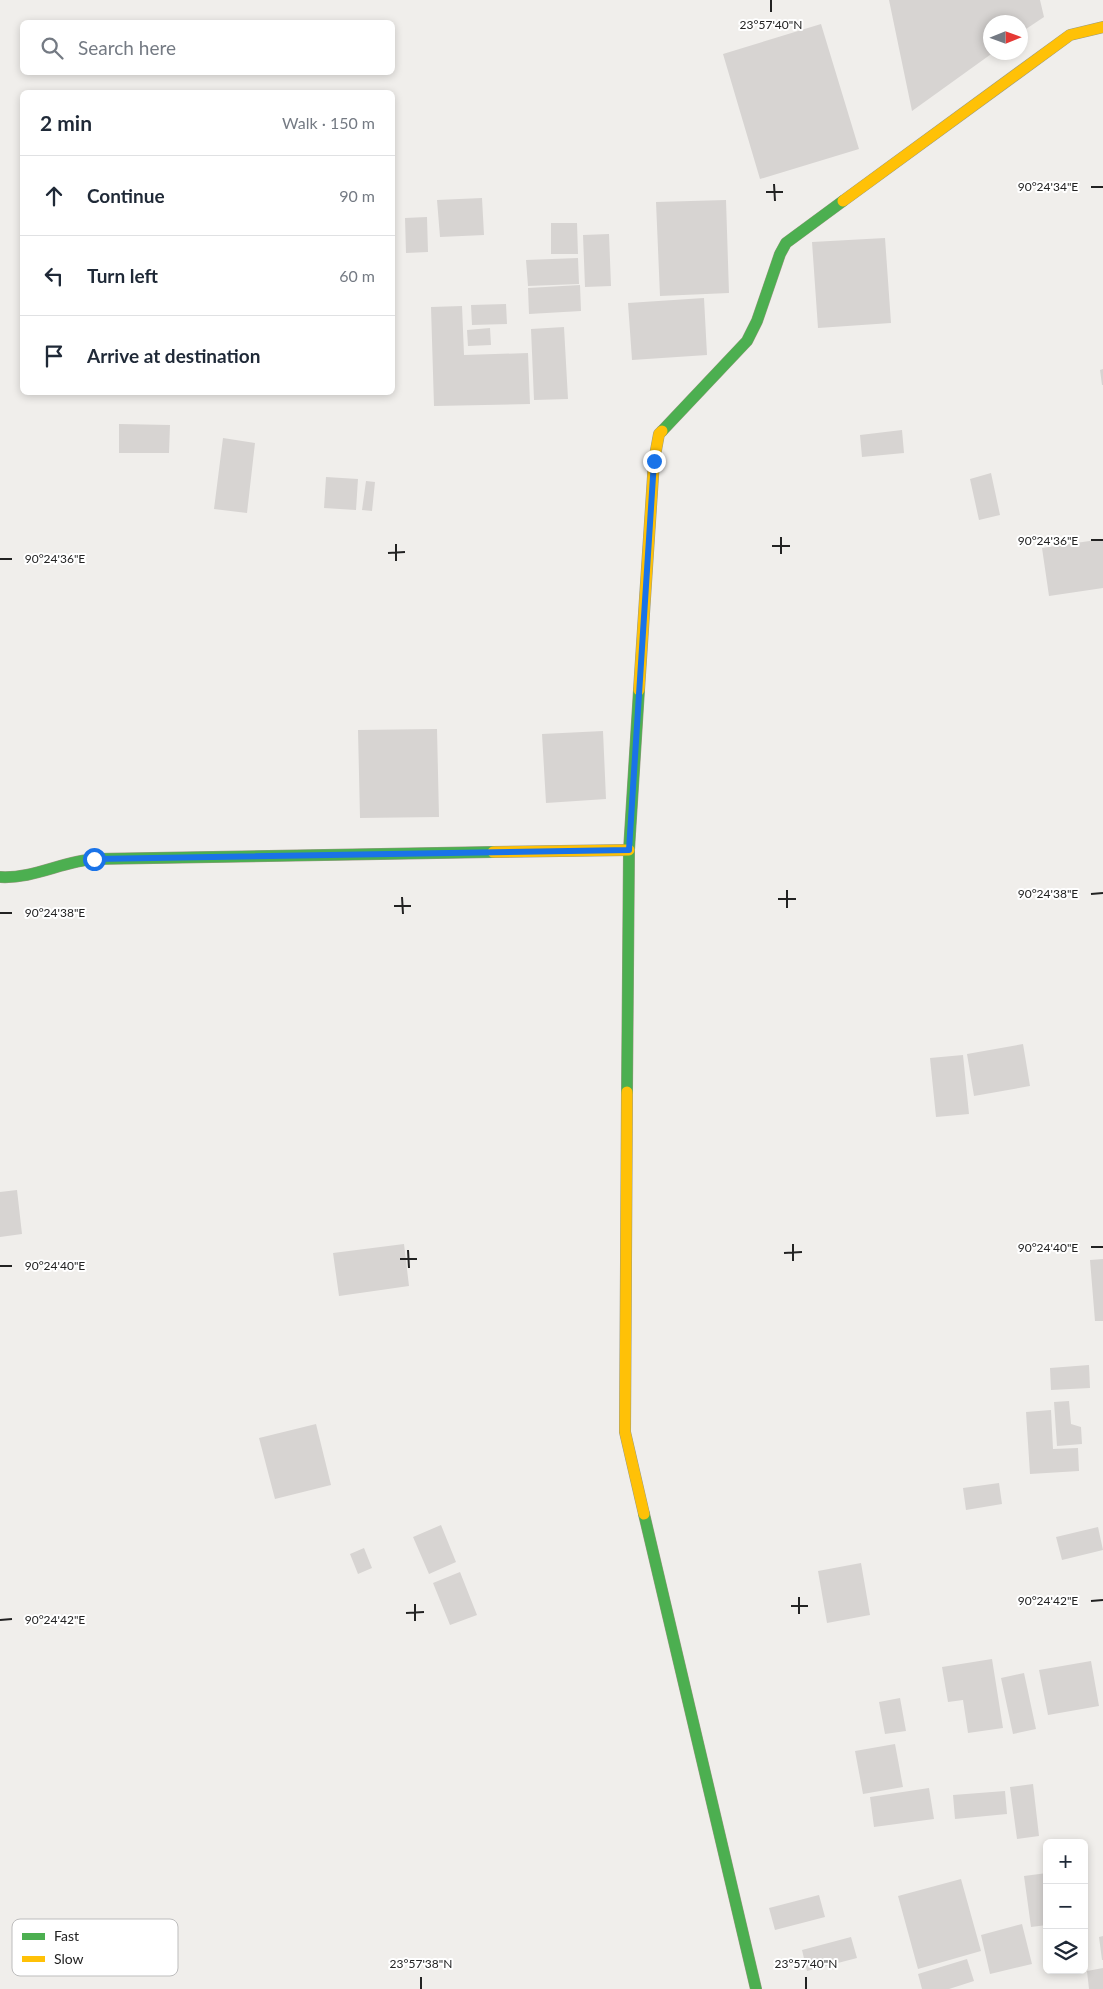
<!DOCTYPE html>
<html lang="en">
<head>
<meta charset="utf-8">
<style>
	:root { --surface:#fff; --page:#f2f2f3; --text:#1f2937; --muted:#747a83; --line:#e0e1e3 }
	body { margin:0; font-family:Lato,sans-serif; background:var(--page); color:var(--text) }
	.controls { position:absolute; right:15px; bottom:15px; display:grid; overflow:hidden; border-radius:8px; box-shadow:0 2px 8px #0003 }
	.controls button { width:45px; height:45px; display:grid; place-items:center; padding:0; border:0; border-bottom:1px solid var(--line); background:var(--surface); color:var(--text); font:25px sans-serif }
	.compass { position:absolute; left:983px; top:15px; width:45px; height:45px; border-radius:50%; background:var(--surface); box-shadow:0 2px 8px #0003; rotate:89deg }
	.stop { position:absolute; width:15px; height:15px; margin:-11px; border:4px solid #1a73e8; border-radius:50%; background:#fff }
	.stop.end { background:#1a73e8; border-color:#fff; box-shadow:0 1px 5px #0008 }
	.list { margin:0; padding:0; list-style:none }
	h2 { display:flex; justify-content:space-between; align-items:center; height:65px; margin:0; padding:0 20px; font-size:21px }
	h2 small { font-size:16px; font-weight:400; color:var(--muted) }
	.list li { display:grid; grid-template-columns:32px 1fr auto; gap:15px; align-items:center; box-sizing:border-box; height:80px; padding:0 20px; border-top:1px solid var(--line) }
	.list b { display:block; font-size:19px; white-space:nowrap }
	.list em { font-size:16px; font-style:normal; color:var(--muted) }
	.icon { flex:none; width:28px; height:28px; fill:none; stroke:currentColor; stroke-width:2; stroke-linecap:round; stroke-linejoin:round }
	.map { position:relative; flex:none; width:1103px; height:1989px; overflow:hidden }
	.search { position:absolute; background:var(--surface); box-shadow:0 2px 8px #0003; left:20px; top:20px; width:375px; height:55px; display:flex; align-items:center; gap:12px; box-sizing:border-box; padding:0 18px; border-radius:8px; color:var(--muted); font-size:19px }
	.panel { position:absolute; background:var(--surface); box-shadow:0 2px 8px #0003; left:20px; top:90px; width:375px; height:305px; border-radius:8px }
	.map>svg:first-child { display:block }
	.building { fill:#d7d4d2 }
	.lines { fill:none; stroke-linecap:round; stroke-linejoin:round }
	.fast-casing { stroke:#999a82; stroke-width:12 }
	.slow-casing { stroke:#999a82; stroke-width:12 }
	.fast { stroke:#4caf50; stroke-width:11 }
	.slow { stroke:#ffc107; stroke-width:11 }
	.route { stroke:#1a73e8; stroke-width:6 }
	.ticks { fill:none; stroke:#222; stroke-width:2 }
	.key { fill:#fff; stroke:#bdbdbd; stroke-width:1 }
	.key-label { font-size:14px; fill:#222 }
	.ticks-label { font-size:12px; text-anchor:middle; fill:#222; stroke:#fff; stroke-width:4; stroke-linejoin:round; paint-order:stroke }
</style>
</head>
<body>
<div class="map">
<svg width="1103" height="1989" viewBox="0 0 1103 1989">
	<rect width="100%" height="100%" fill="#f0eeeb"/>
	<path class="building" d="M889,0H1040L1044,17L1020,33V22H990V52H994L912,111Z
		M821,24L859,149L760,179L723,54Z
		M482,198L484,235L440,237L437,200Z
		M726,200L729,293L660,296L656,202Z
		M427,217L428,252L406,253L405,218Z
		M551,223H577L578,254H551Z
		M609,234L611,286L585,287L583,235Z
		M885,238L891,323L818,328L812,242Z
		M578,258L579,284L528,286L526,260Z
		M580,285L581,311L529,314L528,288Z
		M704,298L707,355L632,360L628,303Z
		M506,304L507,324L472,325L471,305Z
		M462,306L464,355L528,353L530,404L434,406L431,307Z
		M564,327L568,399L534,400L531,329Z
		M490,328L491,345L468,346L467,330Z
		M1103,369V385H1102L1100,370Z
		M119,424L170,425L169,453H119Z
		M902,430L904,453L862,457L860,435Z
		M223,438L255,443L247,513L214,509Z
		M991,473L1000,515L979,520L970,479Z
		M326,477L358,479L356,510L324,508Z
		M366,481L375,482L372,511L362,510Z
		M1103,539V588L1049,596L1042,548Z
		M437,729L439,817L360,818L358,730Z
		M603,731L606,799L546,803L542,734Z
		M1023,1044L1030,1086L974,1096L967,1054Z
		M963,1055L969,1114L936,1117L930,1058Z
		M17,1190L22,1234L0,1237V1192Z
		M404,1244L409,1286L339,1296L333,1253Z
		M1103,1259V1321H1095L1090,1260Z
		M1089,1365L1090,1388L1051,1390L1050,1368Z
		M1069,1401L1071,1424L1081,1427L1082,1444L1057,1446L1054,1402Z
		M1051,1410L1053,1449L1078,1448L1079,1471L1030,1474L1026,1412Z
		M316,1424L331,1485L275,1499L259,1438Z
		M999,1483L1002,1504L966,1510L963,1488Z
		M441,1525L456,1562L429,1574L413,1537Z
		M1098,1527L1103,1550L1062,1560L1056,1537Z
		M364,1548L372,1568L358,1574L350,1554Z
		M861,1563L870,1615L827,1623L818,1571Z
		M460,1572L477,1615L450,1625L433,1583Z
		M992,1659L1003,1728L968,1733L963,1700L948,1702L942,1667Z
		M1091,1661L1099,1706L1048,1715L1039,1670Z
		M1024,1673L1036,1729L1013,1734L1001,1678Z
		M900,1698L906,1731L885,1734L879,1702Z
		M895,1744L903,1787L863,1794L855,1751Z
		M1033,1784L1039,1836L1017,1839L1010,1787Z
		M929,1788L934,1819L874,1827L870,1797Z
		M1005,1791L1007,1814L955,1819L953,1795Z
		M1047,1873V1925L1031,1927L1024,1876Z
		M961,1879L981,1951L918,1969L898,1896Z
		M819,1895L825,1917L775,1930L769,1908Z
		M1022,1924L1032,1964L990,1974L981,1935Z
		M1103,1936V1960H1102L1099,1937Z
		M851,1937L857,1958L807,1971L802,1950Z
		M967,1959L974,1981L949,1989H922L918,1974Z
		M1103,1968V1989H1089L1087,1971Z"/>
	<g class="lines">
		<defs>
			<path id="fast" d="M662,431L747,341L757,321L780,254L786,243L843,201
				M0,877C33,879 63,861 95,859L493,852
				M627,1092L629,850L639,690
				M644,1514L756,1989"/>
			<path id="slow" d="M843,201L1070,35L1103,27
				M639,690L654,461L659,434L662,431
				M493,852L629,850
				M627,1092L625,1432L644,1514"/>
		</defs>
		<use href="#fast" class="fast-casing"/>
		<use href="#slow" class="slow-casing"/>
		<use href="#fast" class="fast"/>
		<use href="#slow" class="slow"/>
	</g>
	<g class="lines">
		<path class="route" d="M94,859L629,850L654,461"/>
	</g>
	<path class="ticks" d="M771,0V12M774,184L775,201M1091,187H1103M766,192H783M781,537V554M1091,540H1103M396,544V561M772,546H790M388,553L405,552M0,559H12M787,890V908M1091,894L1103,893M402,897L403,914M778,899H796M394,906H411M0,913H12M793,1244V1261M1091,1247H1103M408,1250L409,1268M784,1253L802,1252M400,1259H417M0,1266H12M799,1597V1614M1091,1601L1103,1600M415,1604V1621M791,1606H808M406,1613L424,1612M0,1620L12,1619M421,1977V1989M806,1977V1989"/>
	<rect x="12" y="1919" width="166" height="57" rx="8" class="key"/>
	<rect x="22" y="1933" width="23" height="7" fill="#4caf50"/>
	<rect x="22" y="1956" width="23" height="6" fill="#ffc107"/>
	<g class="key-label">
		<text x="54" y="1941">Fast</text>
		<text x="54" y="1964">Slow</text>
	</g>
	<g class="ticks-label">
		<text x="771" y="29">23°57'40"N</text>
		<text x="1048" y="191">90°24'34"E</text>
		<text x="1048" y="545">90°24'36"E</text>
		<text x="55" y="563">90°24'36"E</text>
		<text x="1048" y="898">90°24'38"E</text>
		<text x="55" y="917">90°24'38"E</text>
		<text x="1048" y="1252">90°24'40"E</text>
		<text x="55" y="1270">90°24'40"E</text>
		<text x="1048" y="1605">90°24'42"E</text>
		<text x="55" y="1624">90°24'42"E</text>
		<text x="421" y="1968">23°57'38"N</text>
		<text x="806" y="1968">23°57'40"N</text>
	</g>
</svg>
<div class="controls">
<button>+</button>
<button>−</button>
<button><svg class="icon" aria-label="layers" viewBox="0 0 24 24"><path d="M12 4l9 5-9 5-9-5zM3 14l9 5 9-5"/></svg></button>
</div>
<svg class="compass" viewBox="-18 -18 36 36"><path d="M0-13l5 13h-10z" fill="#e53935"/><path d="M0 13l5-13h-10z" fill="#747a83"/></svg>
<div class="stop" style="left:94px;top:859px"></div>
<div class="stop end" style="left:654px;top:461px"></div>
<div class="search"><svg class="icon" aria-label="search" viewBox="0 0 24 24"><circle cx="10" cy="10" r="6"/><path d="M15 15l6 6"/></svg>Search here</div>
<section class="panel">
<h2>2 min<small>Walk · 150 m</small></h2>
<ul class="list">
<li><svg class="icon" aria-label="ahead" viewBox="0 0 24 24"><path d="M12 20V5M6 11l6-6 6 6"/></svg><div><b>Continue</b></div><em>90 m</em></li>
<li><svg class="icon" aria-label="left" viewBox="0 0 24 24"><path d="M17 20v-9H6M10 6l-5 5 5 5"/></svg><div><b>Turn left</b></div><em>60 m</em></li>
<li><svg class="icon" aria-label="arrive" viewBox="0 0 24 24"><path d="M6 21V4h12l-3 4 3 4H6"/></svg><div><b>Arrive at destination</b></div></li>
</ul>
</section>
</div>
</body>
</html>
